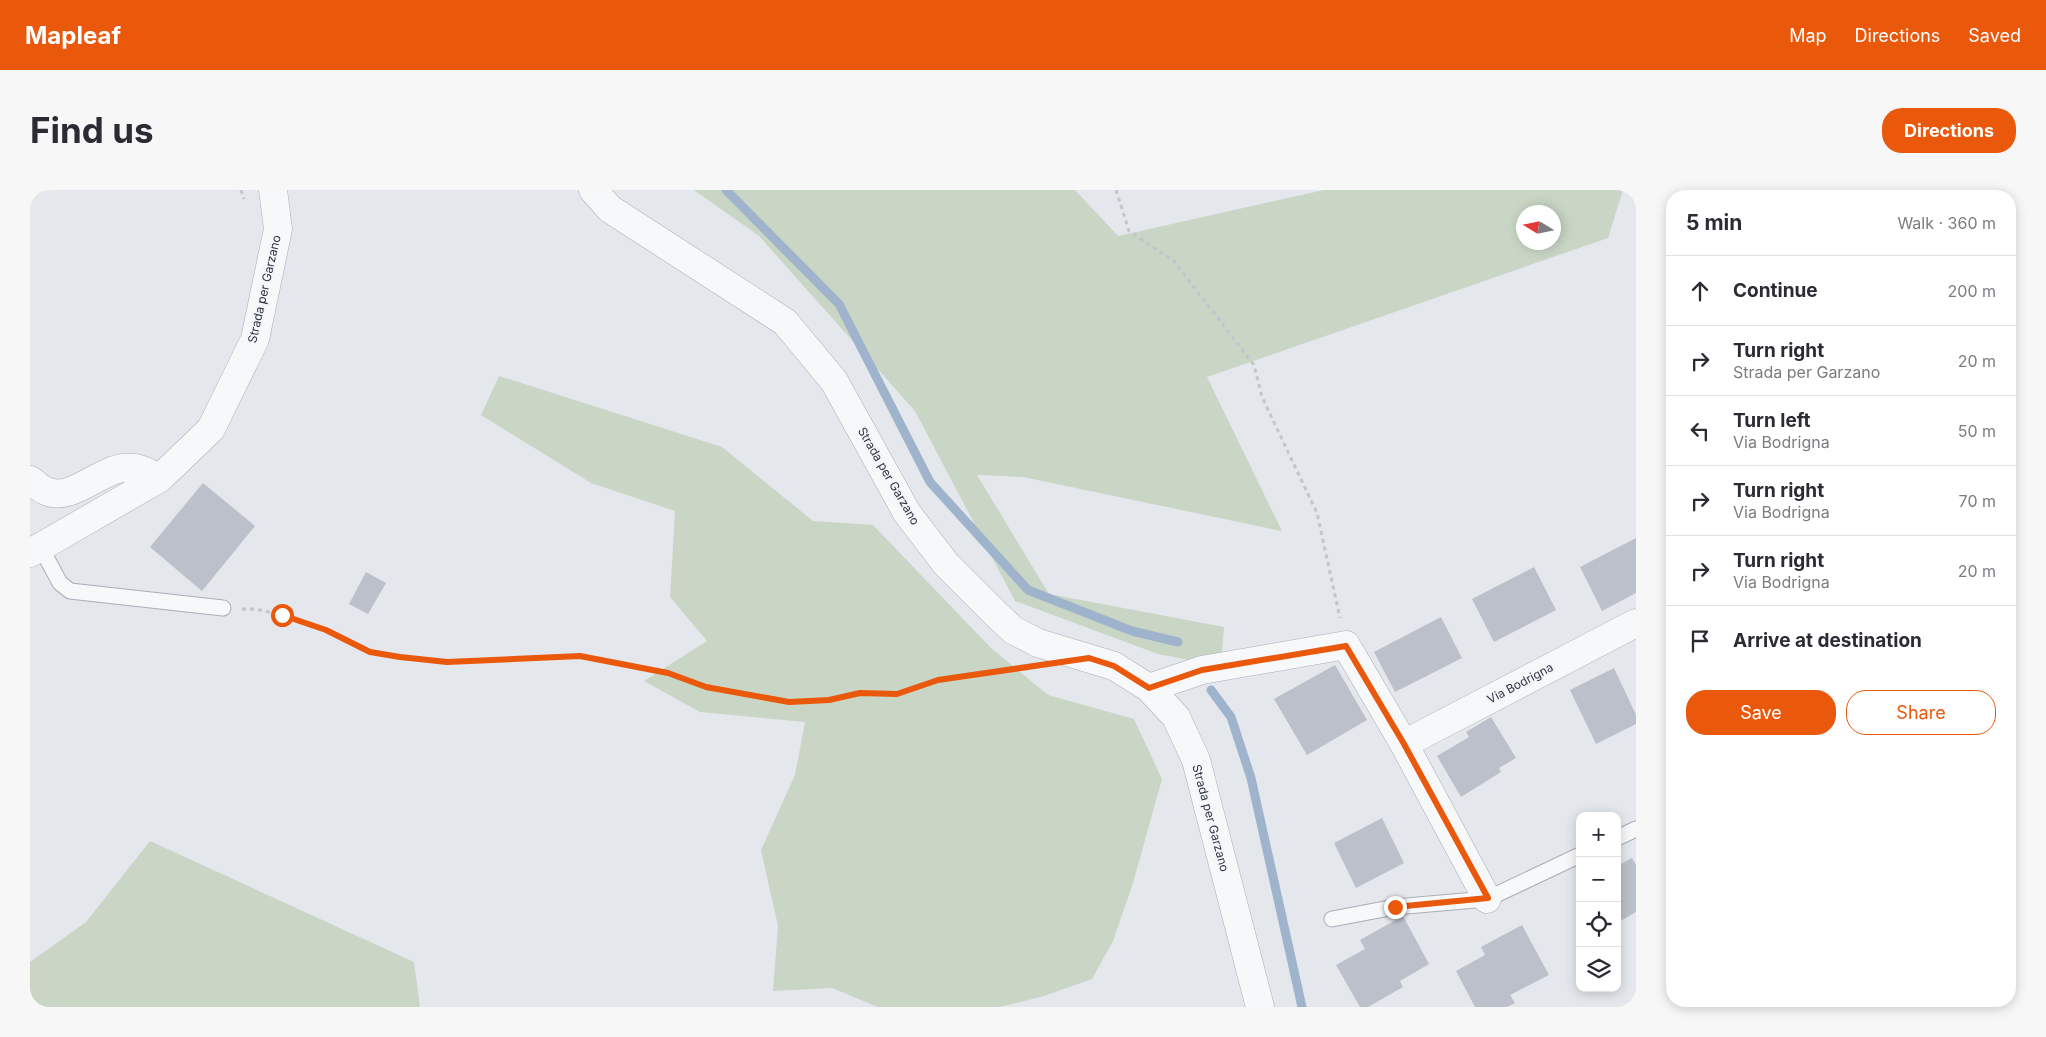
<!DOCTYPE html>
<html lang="en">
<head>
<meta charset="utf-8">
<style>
	:root { --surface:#fff; --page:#f7f7f7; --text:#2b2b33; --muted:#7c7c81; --line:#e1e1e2; --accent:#ea580c }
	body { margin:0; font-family:Inter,sans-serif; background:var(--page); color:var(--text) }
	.controls { position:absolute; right:15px; bottom:15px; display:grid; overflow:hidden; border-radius:10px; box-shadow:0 2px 12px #0003 }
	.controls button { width:45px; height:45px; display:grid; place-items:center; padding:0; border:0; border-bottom:1px solid var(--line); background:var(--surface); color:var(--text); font:25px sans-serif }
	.compass { position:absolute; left:1486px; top:15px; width:45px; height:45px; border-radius:50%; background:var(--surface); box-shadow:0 2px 12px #0003; rotate:280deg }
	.stop { position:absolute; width:15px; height:15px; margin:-11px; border:4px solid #ea580c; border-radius:50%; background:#fff }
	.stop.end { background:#ea580c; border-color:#fff; box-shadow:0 1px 5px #0008 }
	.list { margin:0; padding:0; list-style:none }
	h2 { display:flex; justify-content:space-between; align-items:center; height:65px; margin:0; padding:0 20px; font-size:21px }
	h2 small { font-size:16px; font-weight:400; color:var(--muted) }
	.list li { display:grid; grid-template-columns:32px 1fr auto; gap:15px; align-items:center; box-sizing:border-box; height:70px; padding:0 20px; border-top:1px solid var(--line) }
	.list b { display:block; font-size:19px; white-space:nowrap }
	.list p { margin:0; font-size:16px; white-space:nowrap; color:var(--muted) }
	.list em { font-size:16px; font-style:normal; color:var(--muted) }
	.actions { display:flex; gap:10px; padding:15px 20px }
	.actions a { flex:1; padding:11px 0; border:1px solid var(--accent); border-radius:20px; text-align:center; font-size:18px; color:var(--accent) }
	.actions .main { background:var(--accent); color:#fff }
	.icon { flex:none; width:28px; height:28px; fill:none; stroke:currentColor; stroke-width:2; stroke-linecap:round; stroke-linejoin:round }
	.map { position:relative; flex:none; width:1606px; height:817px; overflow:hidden; border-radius:20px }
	header { display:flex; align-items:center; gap:30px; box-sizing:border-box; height:70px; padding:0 25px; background:var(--accent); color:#fff }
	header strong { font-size:24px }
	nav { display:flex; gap:28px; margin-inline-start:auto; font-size:18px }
	.intro { display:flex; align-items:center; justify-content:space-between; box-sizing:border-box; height:120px; padding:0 30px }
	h1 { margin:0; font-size:35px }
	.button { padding:12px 22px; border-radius:20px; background:var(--accent); color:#fff; font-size:18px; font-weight:700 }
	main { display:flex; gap:30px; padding:0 30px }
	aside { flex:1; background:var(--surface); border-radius:20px; box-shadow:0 2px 12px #0003 }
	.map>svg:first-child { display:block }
	.green { fill:#c9d6c5; fill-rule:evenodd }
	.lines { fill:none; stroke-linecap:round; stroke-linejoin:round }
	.stream { stroke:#9fb4cc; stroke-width:9 }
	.building { fill:#bbc0ca }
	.service-casing { stroke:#a9aeb7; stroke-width:17 }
	.minor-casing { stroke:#a9aeb7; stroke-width:29 }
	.path { stroke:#c2c5cb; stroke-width:3; stroke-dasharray:4 4; stroke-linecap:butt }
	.service { stroke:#f7f8fa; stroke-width:15 }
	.minor { stroke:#f7f8fa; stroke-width:28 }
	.route { stroke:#ea580c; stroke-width:6 }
	.labels { text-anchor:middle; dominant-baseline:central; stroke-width:5; stroke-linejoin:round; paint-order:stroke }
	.street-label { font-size:12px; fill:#2b3445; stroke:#f4f6f9 }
</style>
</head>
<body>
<header>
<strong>Mapleaf</strong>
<nav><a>Map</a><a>Directions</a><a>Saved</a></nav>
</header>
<div class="intro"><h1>Find us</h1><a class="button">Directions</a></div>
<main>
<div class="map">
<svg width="1606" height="817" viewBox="0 0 1606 817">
	<rect width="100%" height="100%" fill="#e4e7ec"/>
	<path class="green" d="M664,0H1045L1088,46L1294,0H1593L1578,48L1177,187L1252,341L993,287L947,285L1019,404L1194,437L1191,476L1128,464L985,411L885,221L729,46ZM1494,22H1524V52H1494Z
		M469,186L692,257L783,331L843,335L961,458L1018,505L1104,529L1132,589L1103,693L1083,751L1062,789L1011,807L969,817H848L802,798L743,801L748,736L731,660L765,585L775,532L670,522L614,491L677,451L640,407L645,321L561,293L451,225Z
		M120,651L384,772L390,817H0V772L56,732Z"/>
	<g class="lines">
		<path class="stream" d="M696,0L809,114L900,292L998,400L1102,441L1148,452
			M1181,500L1201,527L1221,588L1272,817"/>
	</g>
	<path class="building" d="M173,293L225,336L172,401L120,357Z
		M1606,348V403L1572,421L1550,377Z
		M1504,377L1526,420L1464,452L1442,409Z
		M336,382L356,393L338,424L319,414Z
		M1411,427L1432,468L1365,502L1344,462Z
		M1305,475L1337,530L1277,565L1244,509Z
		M1584,478L1606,525V534L1566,554L1540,500Z
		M1461,527L1486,568L1469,578L1471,582L1431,607L1407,566L1439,547L1436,542Z
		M1352,628L1374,673L1326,698L1304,653Z
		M1602,668L1606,675V722L1587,733V676Z
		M1373,726L1399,774L1370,791L1373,797L1338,817H1330L1306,775L1335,759L1330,750Z
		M1492,735L1519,785L1480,805L1485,813L1477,817H1445L1426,781L1455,765L1451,757Z"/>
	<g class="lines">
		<defs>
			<path id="service" d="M10,356L30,393L40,401L193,418
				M1587,648L1606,639
				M1302,729L1365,717L1457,709L1550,665"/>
			<path id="minor" d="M563,0L580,19L755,132L804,191L877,323L916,374L965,423L983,440L1008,453L1084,476L1119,498L1146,527L1166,570L1230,817
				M0,290C5,293 10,299 16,301C44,314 75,272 104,278C113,279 122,285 130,288
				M0,363L130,288L181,239L225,149L248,39L243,0
				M1119,498L1172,480L1316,455L1374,554L1457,709
				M1374,554L1606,433"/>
		</defs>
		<use href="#service" class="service-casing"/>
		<use href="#minor" class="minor-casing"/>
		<path class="path" d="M211,0L214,9
			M1086,0L1099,41L1144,71L1224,175L1232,207L1287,323L1310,428
			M212,419H225L252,425L296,440L340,462L370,467L417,472L550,466L638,483L676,497L759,512L799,510L830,503L867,504L908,490L997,479"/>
		<use href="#service" class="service"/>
		<use href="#minor" class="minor"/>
	</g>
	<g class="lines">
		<path class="route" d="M252,425L296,440L340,462L370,467L417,472L550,466L638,483L676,497L759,512L799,510L830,503L867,504L908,490L1059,468L1084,476L1119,498L1172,480L1316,456L1374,554L1458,708L1365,717"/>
	</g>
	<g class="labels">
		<g class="street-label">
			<text transform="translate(234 99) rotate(-77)">Strada per Garzano</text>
			<text transform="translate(859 286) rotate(60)">Strada per Garzano</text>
			<text transform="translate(1490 493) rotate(-28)">Via Bodrigna</text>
			<text transform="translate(1181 628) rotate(75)">Strada per Garzano</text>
		</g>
	</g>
</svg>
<div class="controls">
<button>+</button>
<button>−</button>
<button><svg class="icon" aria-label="locate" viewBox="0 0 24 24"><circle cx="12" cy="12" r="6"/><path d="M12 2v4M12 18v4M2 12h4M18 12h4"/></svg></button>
<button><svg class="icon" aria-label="layers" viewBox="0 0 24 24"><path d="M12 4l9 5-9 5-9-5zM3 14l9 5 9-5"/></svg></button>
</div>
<svg class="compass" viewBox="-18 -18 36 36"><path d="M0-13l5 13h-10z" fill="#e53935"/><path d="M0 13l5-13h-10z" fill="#7c7c81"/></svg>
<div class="stop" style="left:252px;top:425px"></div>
<div class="stop end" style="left:1365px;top:717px"></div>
</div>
<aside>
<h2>5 min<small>Walk · 360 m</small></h2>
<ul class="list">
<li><svg class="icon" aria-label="ahead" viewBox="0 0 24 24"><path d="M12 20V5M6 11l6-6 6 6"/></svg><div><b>Continue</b></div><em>200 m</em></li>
<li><svg class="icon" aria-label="right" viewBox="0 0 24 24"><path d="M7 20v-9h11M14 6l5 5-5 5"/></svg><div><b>Turn right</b><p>Strada per Garzano</p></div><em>20 m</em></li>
<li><svg class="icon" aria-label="left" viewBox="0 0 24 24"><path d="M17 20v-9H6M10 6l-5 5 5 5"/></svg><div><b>Turn left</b><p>Via Bodrigna</p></div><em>50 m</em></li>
<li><svg class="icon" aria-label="right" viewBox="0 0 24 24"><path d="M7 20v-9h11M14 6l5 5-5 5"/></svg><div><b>Turn right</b><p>Via Bodrigna</p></div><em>70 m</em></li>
<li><svg class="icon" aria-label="right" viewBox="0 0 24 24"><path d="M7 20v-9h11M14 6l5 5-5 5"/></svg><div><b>Turn right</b><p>Via Bodrigna</p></div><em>20 m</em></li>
<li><svg class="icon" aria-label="arrive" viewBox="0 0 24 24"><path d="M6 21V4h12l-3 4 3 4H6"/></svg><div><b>Arrive at destination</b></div></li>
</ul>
<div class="actions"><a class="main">Save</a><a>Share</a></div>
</aside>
</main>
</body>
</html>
